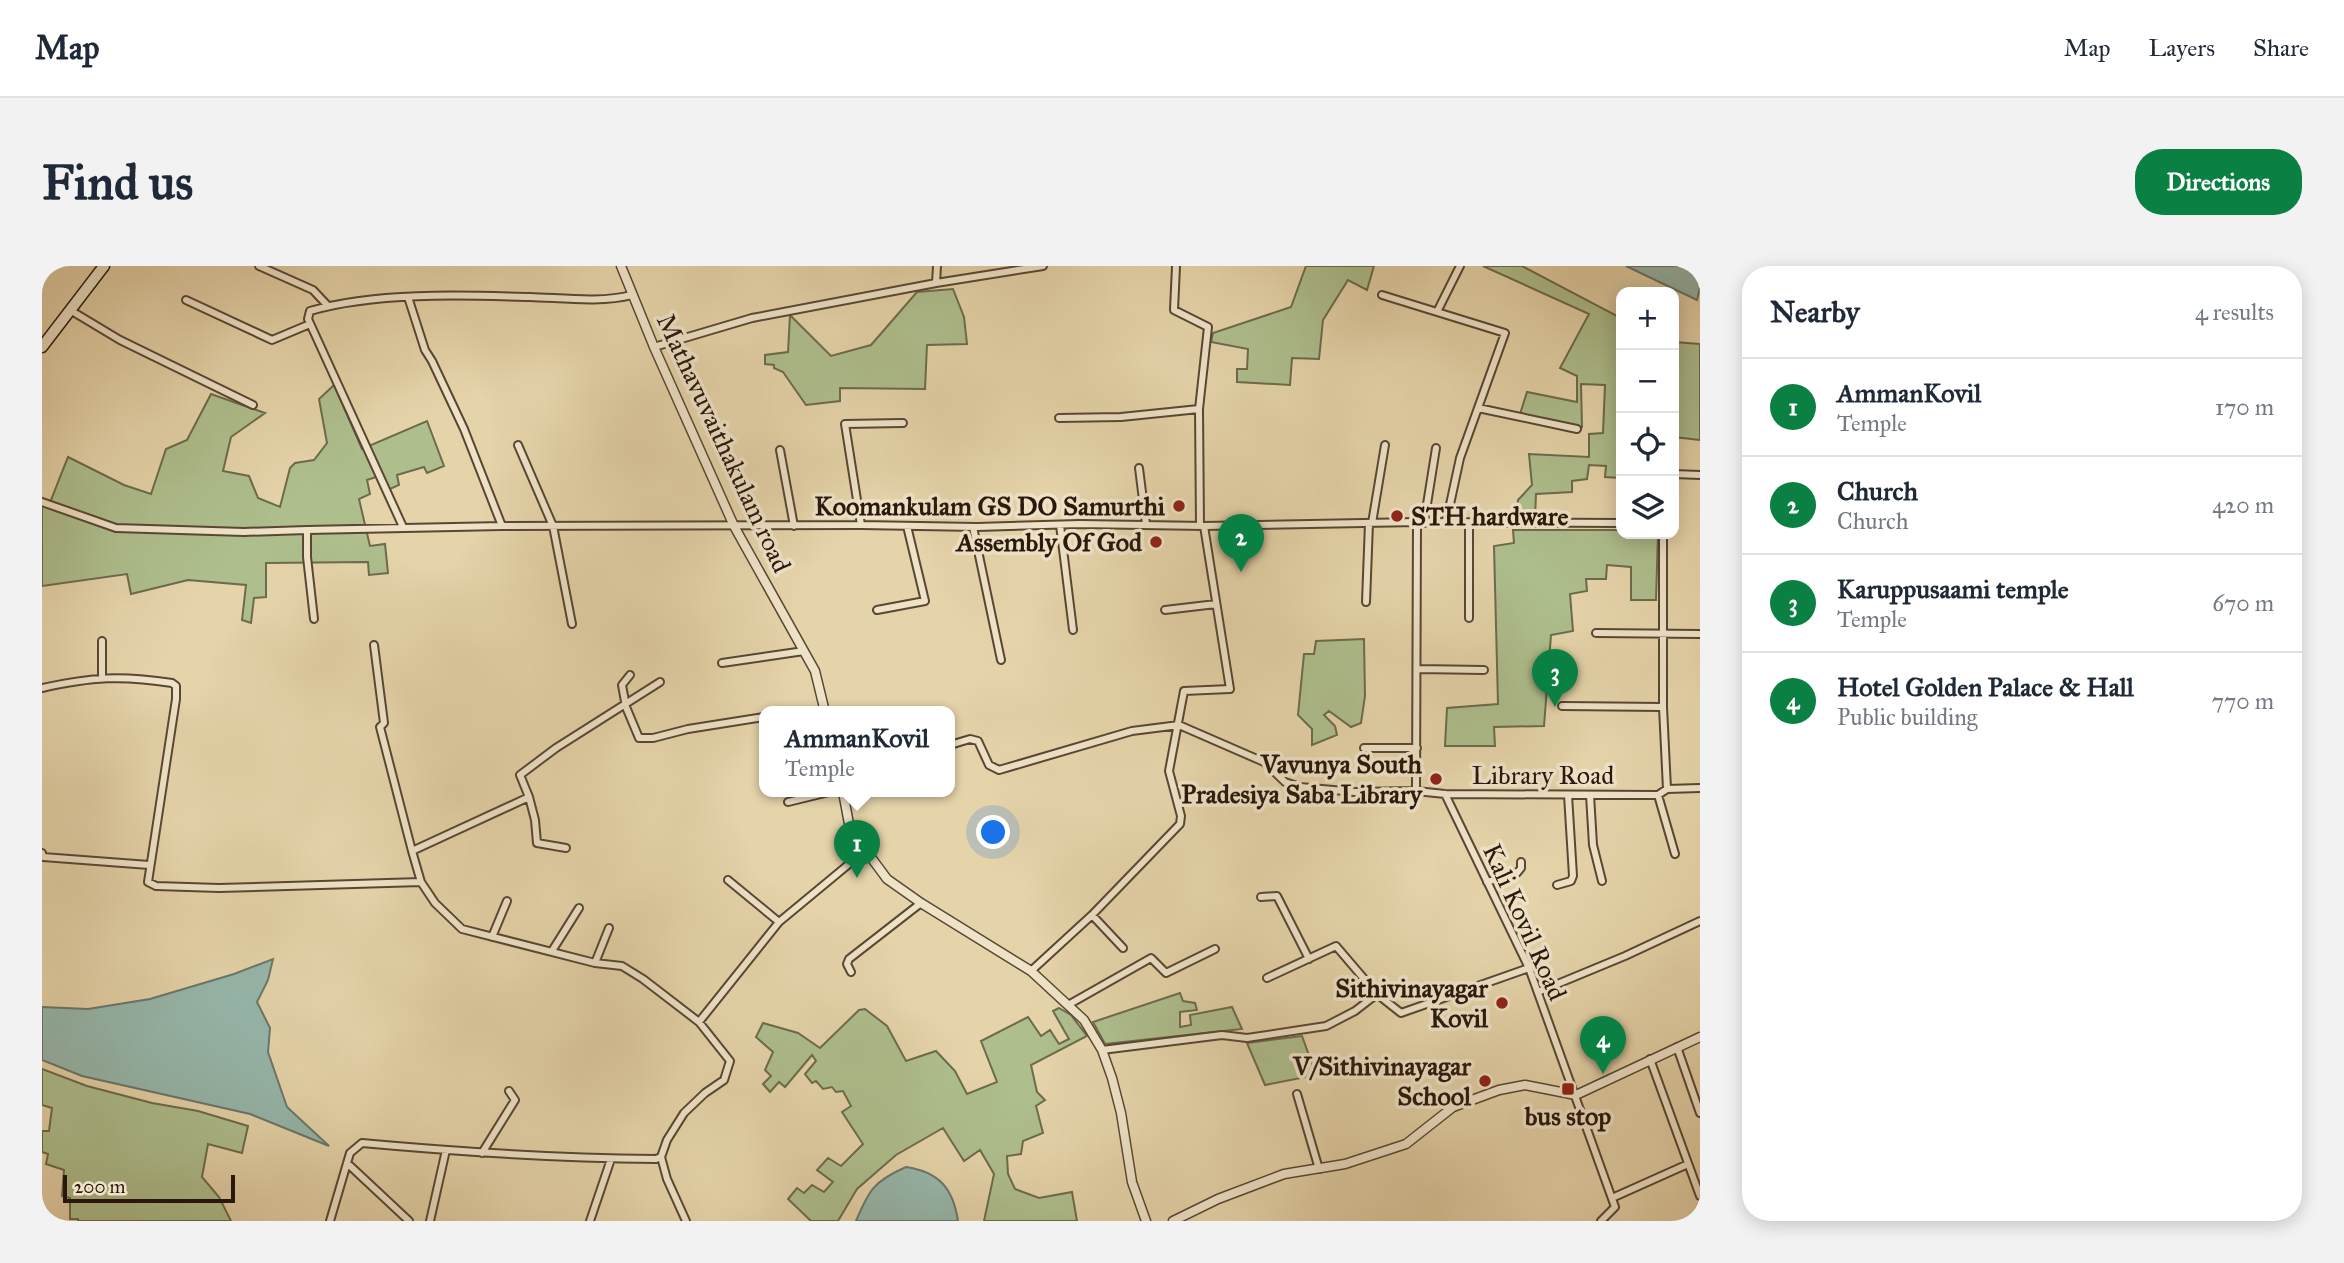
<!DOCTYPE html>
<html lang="en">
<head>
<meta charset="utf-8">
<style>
	:root { --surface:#fff; --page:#f2f2f3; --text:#1f2937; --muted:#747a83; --line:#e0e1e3; --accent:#0b8043 }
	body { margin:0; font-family:"IM FELL Great Primer",serif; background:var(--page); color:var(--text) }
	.controls { position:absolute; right:21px; top:21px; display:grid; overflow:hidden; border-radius:14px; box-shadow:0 4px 18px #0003 }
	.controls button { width:63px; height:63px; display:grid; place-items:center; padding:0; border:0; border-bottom:2px solid var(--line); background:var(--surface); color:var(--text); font:35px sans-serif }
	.scale { position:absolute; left:21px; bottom:18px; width:172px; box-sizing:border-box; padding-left:7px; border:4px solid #2a180c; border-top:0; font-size:19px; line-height:24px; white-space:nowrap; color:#2a180c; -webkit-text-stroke:5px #eee2c7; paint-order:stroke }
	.you { position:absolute; left:952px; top:567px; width:24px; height:24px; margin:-18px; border:5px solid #fff; border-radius:50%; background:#1a73e8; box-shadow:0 0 0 10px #1a73e833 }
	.badge { display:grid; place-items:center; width:46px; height:46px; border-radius:50%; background:var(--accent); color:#fff; font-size:23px; font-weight:700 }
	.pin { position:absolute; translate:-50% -58px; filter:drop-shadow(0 2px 4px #0008) }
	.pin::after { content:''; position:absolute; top:37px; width:24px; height:21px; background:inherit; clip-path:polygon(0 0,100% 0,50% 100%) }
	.popup { position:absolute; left:717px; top:440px; width:196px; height:91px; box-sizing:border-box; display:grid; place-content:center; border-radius:14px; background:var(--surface); filter:drop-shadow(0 2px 5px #0005); font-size:23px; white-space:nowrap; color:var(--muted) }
	.popup b { font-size:26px; color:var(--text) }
	.popup::after { content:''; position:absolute; left:50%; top:100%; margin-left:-14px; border:14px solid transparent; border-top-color:var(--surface) }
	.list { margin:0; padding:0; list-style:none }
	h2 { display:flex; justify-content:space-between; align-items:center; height:91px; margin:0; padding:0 28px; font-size:30px }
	h2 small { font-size:23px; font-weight:400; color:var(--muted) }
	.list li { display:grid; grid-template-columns:46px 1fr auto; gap:21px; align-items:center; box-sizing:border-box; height:98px; padding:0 28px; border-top:2px solid var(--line) }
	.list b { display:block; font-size:26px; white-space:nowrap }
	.list p { margin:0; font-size:23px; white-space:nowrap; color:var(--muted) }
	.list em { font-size:23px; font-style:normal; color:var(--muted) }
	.icon { flex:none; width:38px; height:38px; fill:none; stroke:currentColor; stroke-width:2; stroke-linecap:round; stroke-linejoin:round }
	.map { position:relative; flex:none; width:1658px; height:955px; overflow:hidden; border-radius:28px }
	header { display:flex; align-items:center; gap:42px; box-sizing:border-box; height:98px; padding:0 35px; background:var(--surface); border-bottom:2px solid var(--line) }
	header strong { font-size:33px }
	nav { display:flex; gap:38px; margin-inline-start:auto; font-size:24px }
	.intro { display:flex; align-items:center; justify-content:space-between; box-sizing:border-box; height:168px; padding:0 42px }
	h1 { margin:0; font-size:49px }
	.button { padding:18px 32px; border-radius:28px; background:var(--accent); color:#fff; font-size:24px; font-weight:700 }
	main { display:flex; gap:42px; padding:0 42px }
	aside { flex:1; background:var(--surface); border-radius:28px; box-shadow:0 4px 18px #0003 }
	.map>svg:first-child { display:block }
	.green { fill:#aebe8d; stroke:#6c6b4c; stroke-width:2 }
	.water { fill:#96b7ab; stroke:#6b776b; stroke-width:2 }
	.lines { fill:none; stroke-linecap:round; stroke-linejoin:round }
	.minor-casing { stroke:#594733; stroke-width:10 }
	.tertiary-casing { stroke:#594733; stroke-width:11 }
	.secondary-casing { stroke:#2a180c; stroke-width:13 }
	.minor { stroke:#eee2c7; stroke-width:6 }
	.tertiary { stroke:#eee2c7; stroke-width:8 }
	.secondary { stroke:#eee2c7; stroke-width:10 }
	.poi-dot { fill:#8f2418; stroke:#eee2c7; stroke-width:2.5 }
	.labels { text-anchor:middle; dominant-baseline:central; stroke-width:7; stroke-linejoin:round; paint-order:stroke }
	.street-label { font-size:26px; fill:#2a180c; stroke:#eee2c7 }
	.poi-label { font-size:26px; font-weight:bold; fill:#2a180c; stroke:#eee2c7; text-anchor:end }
</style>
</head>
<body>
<header>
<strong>Map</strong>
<nav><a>Map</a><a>Layers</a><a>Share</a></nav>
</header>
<div class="intro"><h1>Find us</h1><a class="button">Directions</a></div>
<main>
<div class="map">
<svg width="1658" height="955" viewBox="0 0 1658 955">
	<rect width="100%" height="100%" fill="#e5d3a9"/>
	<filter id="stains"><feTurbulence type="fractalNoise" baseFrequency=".00286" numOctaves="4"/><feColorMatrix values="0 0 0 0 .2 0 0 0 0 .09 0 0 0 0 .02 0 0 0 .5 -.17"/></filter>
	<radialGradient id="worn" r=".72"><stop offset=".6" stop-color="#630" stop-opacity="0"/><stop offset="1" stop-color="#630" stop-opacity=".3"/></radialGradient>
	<path class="green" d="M1264,0H1332L1325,24L1306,14L1281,54L1277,93L1250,92L1248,119L1195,116V103H1205L1206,83L1169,76L1171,67L1249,41Z
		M1441,0H1480L1579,52V212L1563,211L1564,200L1547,199L1545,213L1530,215V226L1494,228L1493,253H1474L1476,234L1490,219L1487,188L1547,191V168L1561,167L1563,119L1539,118L1540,161L1478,148L1485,126L1535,136V110L1518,102L1547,48Z
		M911,23L922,51L925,78L885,79L883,123L798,122V135L764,139L741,106L732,102V99L723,98V89L746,86L748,49L789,90L829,79L875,26Z
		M1632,76L1658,78V174L1632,171Z
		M292,119L320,183L385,155L402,200L385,207L382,201L355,209L357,219L341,226L337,210L325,214L328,228L317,233L328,280L343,278L346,307L327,309L326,296L224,297V331L212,332L209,357L200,354L204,319L146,314L89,328L85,308L0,320V237L7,239L26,191L82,219L109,228L124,183L145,174L169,128L223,147L189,171L181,205L207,210L216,232L238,241L248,202L253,197L272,194L285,177L277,133Z
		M1471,264H1579V268H1616L1614,334H1589V301L1565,299L1564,313H1544L1545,325L1528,328L1531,365L1509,369L1502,460L1452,461L1453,480H1403L1405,442L1456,438L1452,280L1472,277Z
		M1322,373L1323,430L1319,457L1309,461L1287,445L1282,449L1293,460L1295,469L1270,479V463L1256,449L1262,388H1272L1274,375Z
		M1138,727L1141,735L1153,737L1155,744L1138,746V761L1149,759L1148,749L1190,741L1200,763L1063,778L1051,756Z
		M1017,742L1029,749L1045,770L989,799L995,826L1003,834L994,840L1001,867L981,875L979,888L965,890L966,908L973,923L997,932L1030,926L1035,955H942L952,908L938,884L922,895L901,862L854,889L815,923L796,955H769L746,933L755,922L762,927L770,919L782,926L791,916L775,904L786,892L799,900L821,878L800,846L809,840L801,825L794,826L790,821L781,823L774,815L770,817L763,808L774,795L770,789L743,821L737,816L728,826L721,818L729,810L723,804L731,786L714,771L721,757L756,767L778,782L817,744L823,743L845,760L864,795L894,785L913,805L925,828L955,816L939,775L986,751L999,770L1008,764L1017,778L1027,773L1011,745Z
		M1260,770L1274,809L1223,819L1205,777Z
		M0,803L45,820L110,837L156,845L206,860L200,887L166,878L160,911L177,931L189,955H36V953H28V932L20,930L22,904L4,898L6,888L0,886V865H7L10,842L0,839Z"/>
	<path class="water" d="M1584,0H1658V21L1655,34Z
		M231,693L226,714L215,736L228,762L226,786L245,841L287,880L208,848L40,810L0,794V741L46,743L108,733L192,708Z
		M864,901C897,906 911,922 916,955H814C827,924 832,915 864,901Z"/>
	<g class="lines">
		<defs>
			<path id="minor" d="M217,0L271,24L286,40
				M1134,0L1132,44L1166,61L1157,143L1158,260
				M894,17L895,0
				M1340,29L1463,67L1418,192L1404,257
				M366,31L383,84L390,95L422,163L460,260
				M144,34L230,74L268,58
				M28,44L78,74L211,139
				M1396,44L1418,0
				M612,81L710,52L894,17L1001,0
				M1436,142L1535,163
				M1017,152L1079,151L1157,143
				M476,179L511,260L530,358
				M738,184L752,260
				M1097,202L1104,258
				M1632,208L1658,209
				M0,236L74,262L202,266L265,264
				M1330,257L1343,179
				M1382,257L1394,182
				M1427,257V352
				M819,259L803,158L861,157
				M1018,259L1031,364
				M361,261L266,53L268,45C332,26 421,29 488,31C521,32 559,37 590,29
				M931,261L959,394
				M1621,268V441L1625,523
				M1324,336L1327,257
				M835,344L883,335L865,260
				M1123,344L1174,338
				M272,353L265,291V264L460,260L819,259L935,261L1038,258L1162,260L1375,256L1579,257
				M1554,367L1658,368
				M60,375V411
				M332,379L342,457L338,461L370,585
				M680,397L762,385
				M1376,403L1442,404
				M588,409L580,419L584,441L597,472H611L646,463L722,451
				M0,422C50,411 79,409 130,417L134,420V433L106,616L114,620L177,622L379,616L393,637L420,663L553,697L580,700L601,713L657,756L737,656L824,584
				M1520,440L1621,441
				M908,479L928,473L936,475L947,499L957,504L1090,465L1137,459L1222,496L1243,516L1258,521L1313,526L1374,525L1403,528L1616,529L1625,523L1658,522
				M1322,482H1375
				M1374,525L1375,256
				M1403,528L1487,702L1573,941L1559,955
				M1548,529L1551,579L1560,615
				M1616,529L1633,588
				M487,531L493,554L495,577L524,582
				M746,536L787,526
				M0,587L1,591L107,599
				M686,614L737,656
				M379,616L370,585L487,531L478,509L514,482L618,416
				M1445,616L1475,607L1479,602V596
				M1515,619L1529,615L1531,610L1526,529
				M1219,631L1235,630L1267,693
				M1050,649L1081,682
				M450,671L465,635
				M510,685L537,642
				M553,697L567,662
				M989,705L1050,649L1138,558L1139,550L1127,505L1142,425L1188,423L1162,260
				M809,706L805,698L807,693L879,637
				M1225,712L1294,680L1335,728
				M1496,726L1583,690L1658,655
				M1026,739L1109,692L1124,707L1173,683
				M1635,781L1658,847
				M1060,784L1180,769L1205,772L1284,760L1313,745L1335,728L1359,747L1487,702
				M1608,793L1658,930
				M1255,828L1277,903
				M440,887L473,834L467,825
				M619,891L625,913L644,955
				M305,897L367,955
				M1570,932L1646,898
				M288,955L308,887L320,877C418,886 515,892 614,893L619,891L625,874L642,847L663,827L682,814L688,795L657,756
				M388,955L404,884
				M548,955L569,893"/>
			<path id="tertiary" d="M579,0L612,81L692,260L773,405L783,446
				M801,526L808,563L845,613L879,637L989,705L1042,754L1060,784L1070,812L1079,847L1090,916L1104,955
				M1131,955L1176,933L1242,908L1303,898L1364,878L1411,841L1457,824L1483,819L1534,829L1658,771"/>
			<path id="secondary" d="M0,81L62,0"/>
		</defs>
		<use href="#minor" class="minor-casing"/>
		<use href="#tertiary" class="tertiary-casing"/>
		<use href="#secondary" class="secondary-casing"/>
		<use href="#minor" class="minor"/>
		<use href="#tertiary" class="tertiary"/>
		<use href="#secondary" class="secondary"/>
	</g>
	<g class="poi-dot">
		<circle cx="1137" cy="240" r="7"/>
		<circle cx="1355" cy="250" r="7"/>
		<circle cx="1114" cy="276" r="7"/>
		<circle cx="1394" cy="513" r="7"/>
		<circle cx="1460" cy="737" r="7"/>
		<circle cx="1443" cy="815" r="7"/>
		<rect x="1519" y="816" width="14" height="14" rx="3.5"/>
	</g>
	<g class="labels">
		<g class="street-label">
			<text transform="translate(682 177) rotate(65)">Mathavuvaithakulam road</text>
			<text x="1501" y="509">Library Road</text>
			<text transform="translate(1483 656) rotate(66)">Kali Kovil Road</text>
		</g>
		<g class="poi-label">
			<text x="1123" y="240">Koomankulam GS DO Samurthi</text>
			<text x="1369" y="250" text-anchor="start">STH hardware</text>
			<text x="1100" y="276">Assembly Of God</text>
			<text x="1380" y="498">Vavunya South<tspan x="1380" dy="30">Pradesiya Saba Library</tspan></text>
			<text x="1446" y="722">Sithivinayagar<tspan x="1446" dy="30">Kovil</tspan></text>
			<text x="1429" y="800">V/Sithivinayagar<tspan x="1429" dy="30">School</tspan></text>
			<text x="1526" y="850" text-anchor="middle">bus stop</text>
		</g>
	</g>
	<rect width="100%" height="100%" filter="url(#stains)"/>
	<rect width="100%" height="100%" fill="url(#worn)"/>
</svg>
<div class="controls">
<button>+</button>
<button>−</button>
<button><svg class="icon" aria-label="locate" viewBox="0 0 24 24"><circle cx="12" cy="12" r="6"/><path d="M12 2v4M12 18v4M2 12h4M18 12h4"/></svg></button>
<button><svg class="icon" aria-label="layers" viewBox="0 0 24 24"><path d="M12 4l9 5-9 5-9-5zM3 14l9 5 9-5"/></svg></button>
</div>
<div class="scale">200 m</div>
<div class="you"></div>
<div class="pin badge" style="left:815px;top:612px">1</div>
<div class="popup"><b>AmmanKovil</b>Temple</div>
<div class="pin badge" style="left:1199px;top:306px">2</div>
<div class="pin badge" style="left:1513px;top:441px">3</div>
<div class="pin badge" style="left:1561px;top:808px">4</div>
</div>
<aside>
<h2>Nearby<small>4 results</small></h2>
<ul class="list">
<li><span class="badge">1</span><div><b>AmmanKovil</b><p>Temple</p></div><em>170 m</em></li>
<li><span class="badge">2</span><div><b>Church</b><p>Church</p></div><em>420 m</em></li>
<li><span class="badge">3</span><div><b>Karuppusaami temple</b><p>Temple</p></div><em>670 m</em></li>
<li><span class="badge">4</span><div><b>Hotel Golden Palace &amp; Hall</b><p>Public building</p></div><em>770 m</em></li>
</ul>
</aside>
</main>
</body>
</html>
